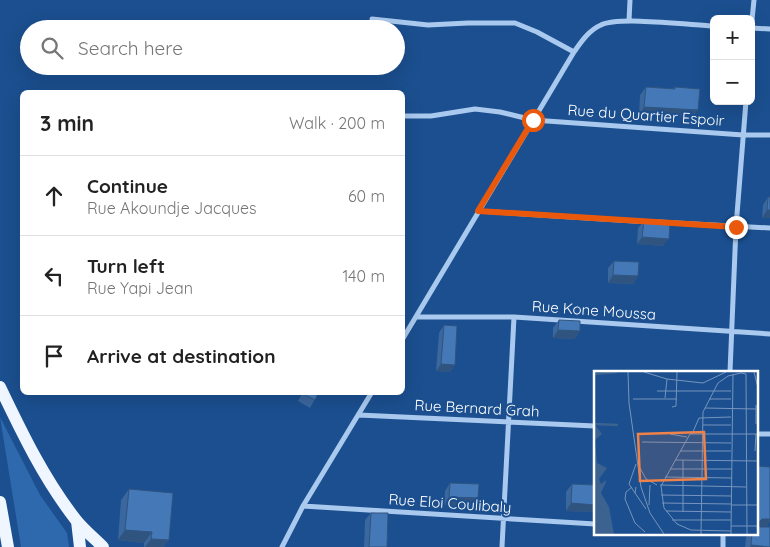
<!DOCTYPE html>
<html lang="en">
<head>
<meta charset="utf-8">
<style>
	:root { --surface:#fff; --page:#f6f6f6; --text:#222; --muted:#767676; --line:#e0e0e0 }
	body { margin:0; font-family:Quicksand,sans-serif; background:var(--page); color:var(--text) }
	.controls { position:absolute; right:15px; top:15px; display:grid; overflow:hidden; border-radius:8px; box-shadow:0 5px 20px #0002 }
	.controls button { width:45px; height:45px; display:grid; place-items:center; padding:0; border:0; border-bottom:1px solid var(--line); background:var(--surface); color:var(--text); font:25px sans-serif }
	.stop { position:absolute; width:15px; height:15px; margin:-11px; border:4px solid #ea580c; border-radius:50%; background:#fff }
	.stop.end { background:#ea580c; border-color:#fff; box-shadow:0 1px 5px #0008 }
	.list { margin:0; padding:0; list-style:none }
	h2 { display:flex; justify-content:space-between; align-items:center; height:65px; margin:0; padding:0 20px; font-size:21px }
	h2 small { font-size:16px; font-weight:400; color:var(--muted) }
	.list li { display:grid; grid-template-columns:32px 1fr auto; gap:15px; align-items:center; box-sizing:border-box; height:80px; padding:0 20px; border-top:1px solid var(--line) }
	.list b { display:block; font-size:19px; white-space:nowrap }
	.list p { margin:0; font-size:16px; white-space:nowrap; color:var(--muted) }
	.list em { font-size:16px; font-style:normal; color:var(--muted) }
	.icon { flex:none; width:28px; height:28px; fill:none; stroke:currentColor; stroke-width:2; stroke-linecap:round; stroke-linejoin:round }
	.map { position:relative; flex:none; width:770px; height:547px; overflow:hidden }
	.search { position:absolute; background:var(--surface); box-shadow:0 5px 20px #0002; left:20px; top:20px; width:385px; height:55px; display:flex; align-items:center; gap:12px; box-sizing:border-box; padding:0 18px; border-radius:28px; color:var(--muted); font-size:19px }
	.panel { position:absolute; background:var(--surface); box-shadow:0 5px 20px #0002; left:20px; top:90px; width:385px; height:305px; border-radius:8px }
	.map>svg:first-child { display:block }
	.green { fill:#2e69ad }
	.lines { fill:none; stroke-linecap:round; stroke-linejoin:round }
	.minor { stroke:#a9c9ee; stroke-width:5 }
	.primary { stroke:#f0f6ff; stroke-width:12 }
	.wall { fill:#3a679d }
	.shaded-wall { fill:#305480 }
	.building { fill:#4478b7; stroke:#305480 }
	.route { stroke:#ea580c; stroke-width:6 }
	.labels { text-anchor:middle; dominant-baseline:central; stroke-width:4; stroke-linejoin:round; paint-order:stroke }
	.street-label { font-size:15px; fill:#fff; stroke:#1b4f8f }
	.inset-river { fill:none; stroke:#3c6290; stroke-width:2.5 }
	.inset-road { fill:none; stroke:#7695bc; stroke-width:1 }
	.view { fill:#ee8249; fill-opacity:0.15; stroke:#ee8249; stroke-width:2.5 }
	.inset-edge { fill:none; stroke:#fff; stroke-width:2.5 }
</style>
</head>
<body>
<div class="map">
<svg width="770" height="547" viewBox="0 0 770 547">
	<rect width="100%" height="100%" fill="#1b4f8f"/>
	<path class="green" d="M0,417L40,495L67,533L69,547H21Z"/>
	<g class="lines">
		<path class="minor" d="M372,19L428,25L468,23H515L537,32L574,52
			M629,21L630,0
			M751,28L770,29
			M751,30L754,0
			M402,116H431L475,109L500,112L533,120L743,135H770
			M478,211L650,222
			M658,222L770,228
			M416,317H514L770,334
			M402,340L574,52C581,42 589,30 601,25C618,16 691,25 714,26
			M730,372L736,227L746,101
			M359,415L595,426
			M756,434H770
			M303,506L595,524
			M282,547L303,506L372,392
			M502,547L514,317
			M723,547V533"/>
		<path class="primary" d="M0,387C22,433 44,479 76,520C84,530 94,538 103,547
			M0,502L8,547
			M77,521L80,547"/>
	</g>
	<path class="wall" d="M646,87L673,89L675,87L693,117L639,115L640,95Z
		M768,197H770V218H762L763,205Z
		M644,221L663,246L637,244L638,228Z
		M614,261L638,276L633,284L608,283V268Z
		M559,320L580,331L574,339L553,338V328Z
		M444,325L455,365L450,372L436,371L439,333Z
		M303,392H319L310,408L298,401Z
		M450,483L473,506L444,505L445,491Z
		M572,484L595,485V509L593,512L566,511V492Z
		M129,489L164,547H144V543L118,540L121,500Z
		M371,513L387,547H364L365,520Z
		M767,527L770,547H745L746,538L747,535L748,533H756Z"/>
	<path class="shaded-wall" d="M644,107L698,110L693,117L639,115Z
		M767,210H770V218H762Z
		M642,237L669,239L663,246L637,244Z
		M613,275L638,276L633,284L608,283Z
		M558,330L580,331L574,339L553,338Z
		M441,364L455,365L450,372L436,371Z
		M449,497L478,498L473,506L444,505Z
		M571,503L595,505V509L593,512L566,511Z
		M770,515V522L766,528H756L758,523L762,519Z
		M125,530L152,532L144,543L118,540Z
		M151,539L169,540L164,547H145Z
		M751,545L770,547H750Z"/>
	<path class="building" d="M646,87L675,89V87L700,89L698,110L644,107Z
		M768,197H770V210H767Z
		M644,221L670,223L669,239L642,237Z
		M614,261L639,262L638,276L613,275Z
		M559,320L580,321V331L558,330Z
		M444,325L457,326L455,365L441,364Z
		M304,392H319L315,400L303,394Z
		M756,466L770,467V519H762L758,523L760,527H770V547L751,545L752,533H756Z
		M450,483L479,484L478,498L449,497Z
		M572,484L595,485V505L571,503Z
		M129,489L173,493L169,540L151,539L152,532L125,530Z
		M371,513H388L387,547H369Z"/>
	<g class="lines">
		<path class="route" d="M533,120L478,211L736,227"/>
	</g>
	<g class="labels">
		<g class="street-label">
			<text transform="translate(646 115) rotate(4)">Rue du Quartier Espoir</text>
			<text transform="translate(594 310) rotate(4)">Rue Kone Moussa</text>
			<text transform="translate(477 408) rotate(3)">Rue Bernard Grah</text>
			<text transform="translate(450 503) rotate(4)">Rue Eloi Coulibaly</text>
		</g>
	</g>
	<g transform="translate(594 371)">
		<rect width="164" height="164" fill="#1b4f8f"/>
		<path d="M1,54L8,63L1,69L3,92L13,97L5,108L7,113L12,109V111L7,122L15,136L20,163H0Z" fill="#3c6290"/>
		<path class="inset-river" d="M0,3L23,1M0,53L24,54"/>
		<path class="inset-road" d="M34,1L35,32L47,116L56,142L70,163M50,1L73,8L109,12L132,1M160,1L164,17M63,20H137M71,27L73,8M39,28H83M115,28H137M162,34V53M78,36L82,35L83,1M111,37L162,38M109,54H137M76,63L93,66M98,63L105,47L137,46M48,71L137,72M86,80H137M161,80L162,63M81,89L164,90M46,97L52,108L63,114M76,98H138M71,106L138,107M66,114L152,116M38,116L32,121L31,128L41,152L51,161M42,116L41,122L52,138M41,122L35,113L42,93M67,124L138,125M68,132L137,133M55,134L56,114M137,134H164M72,140L137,141M89,141V89M78,149H137M137,155H164M137,160L97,159L83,153L70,137L67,115L96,63H164M107,163L109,41L124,12L134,5L147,2L152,3L153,163M137,163L139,3"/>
		<path class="view" d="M110,61L112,108L46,110L44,63Z"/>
		<rect width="164" height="164" class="inset-edge"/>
	</g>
</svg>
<div class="controls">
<button>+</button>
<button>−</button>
</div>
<div class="stop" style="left:533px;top:120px"></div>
<div class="stop end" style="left:736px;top:227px"></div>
<div class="search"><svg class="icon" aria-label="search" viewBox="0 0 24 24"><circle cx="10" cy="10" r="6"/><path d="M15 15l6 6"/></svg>Search here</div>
<section class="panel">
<h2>3 min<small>Walk · 200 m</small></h2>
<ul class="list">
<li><svg class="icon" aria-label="ahead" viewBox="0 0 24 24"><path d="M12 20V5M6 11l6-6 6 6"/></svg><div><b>Continue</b><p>Rue Akoundje Jacques</p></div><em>60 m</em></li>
<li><svg class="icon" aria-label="left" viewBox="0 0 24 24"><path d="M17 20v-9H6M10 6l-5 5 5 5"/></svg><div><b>Turn left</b><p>Rue Yapi Jean</p></div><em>140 m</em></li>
<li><svg class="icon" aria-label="arrive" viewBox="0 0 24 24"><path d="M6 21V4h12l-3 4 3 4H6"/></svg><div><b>Arrive at destination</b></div></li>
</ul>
</section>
</div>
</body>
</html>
